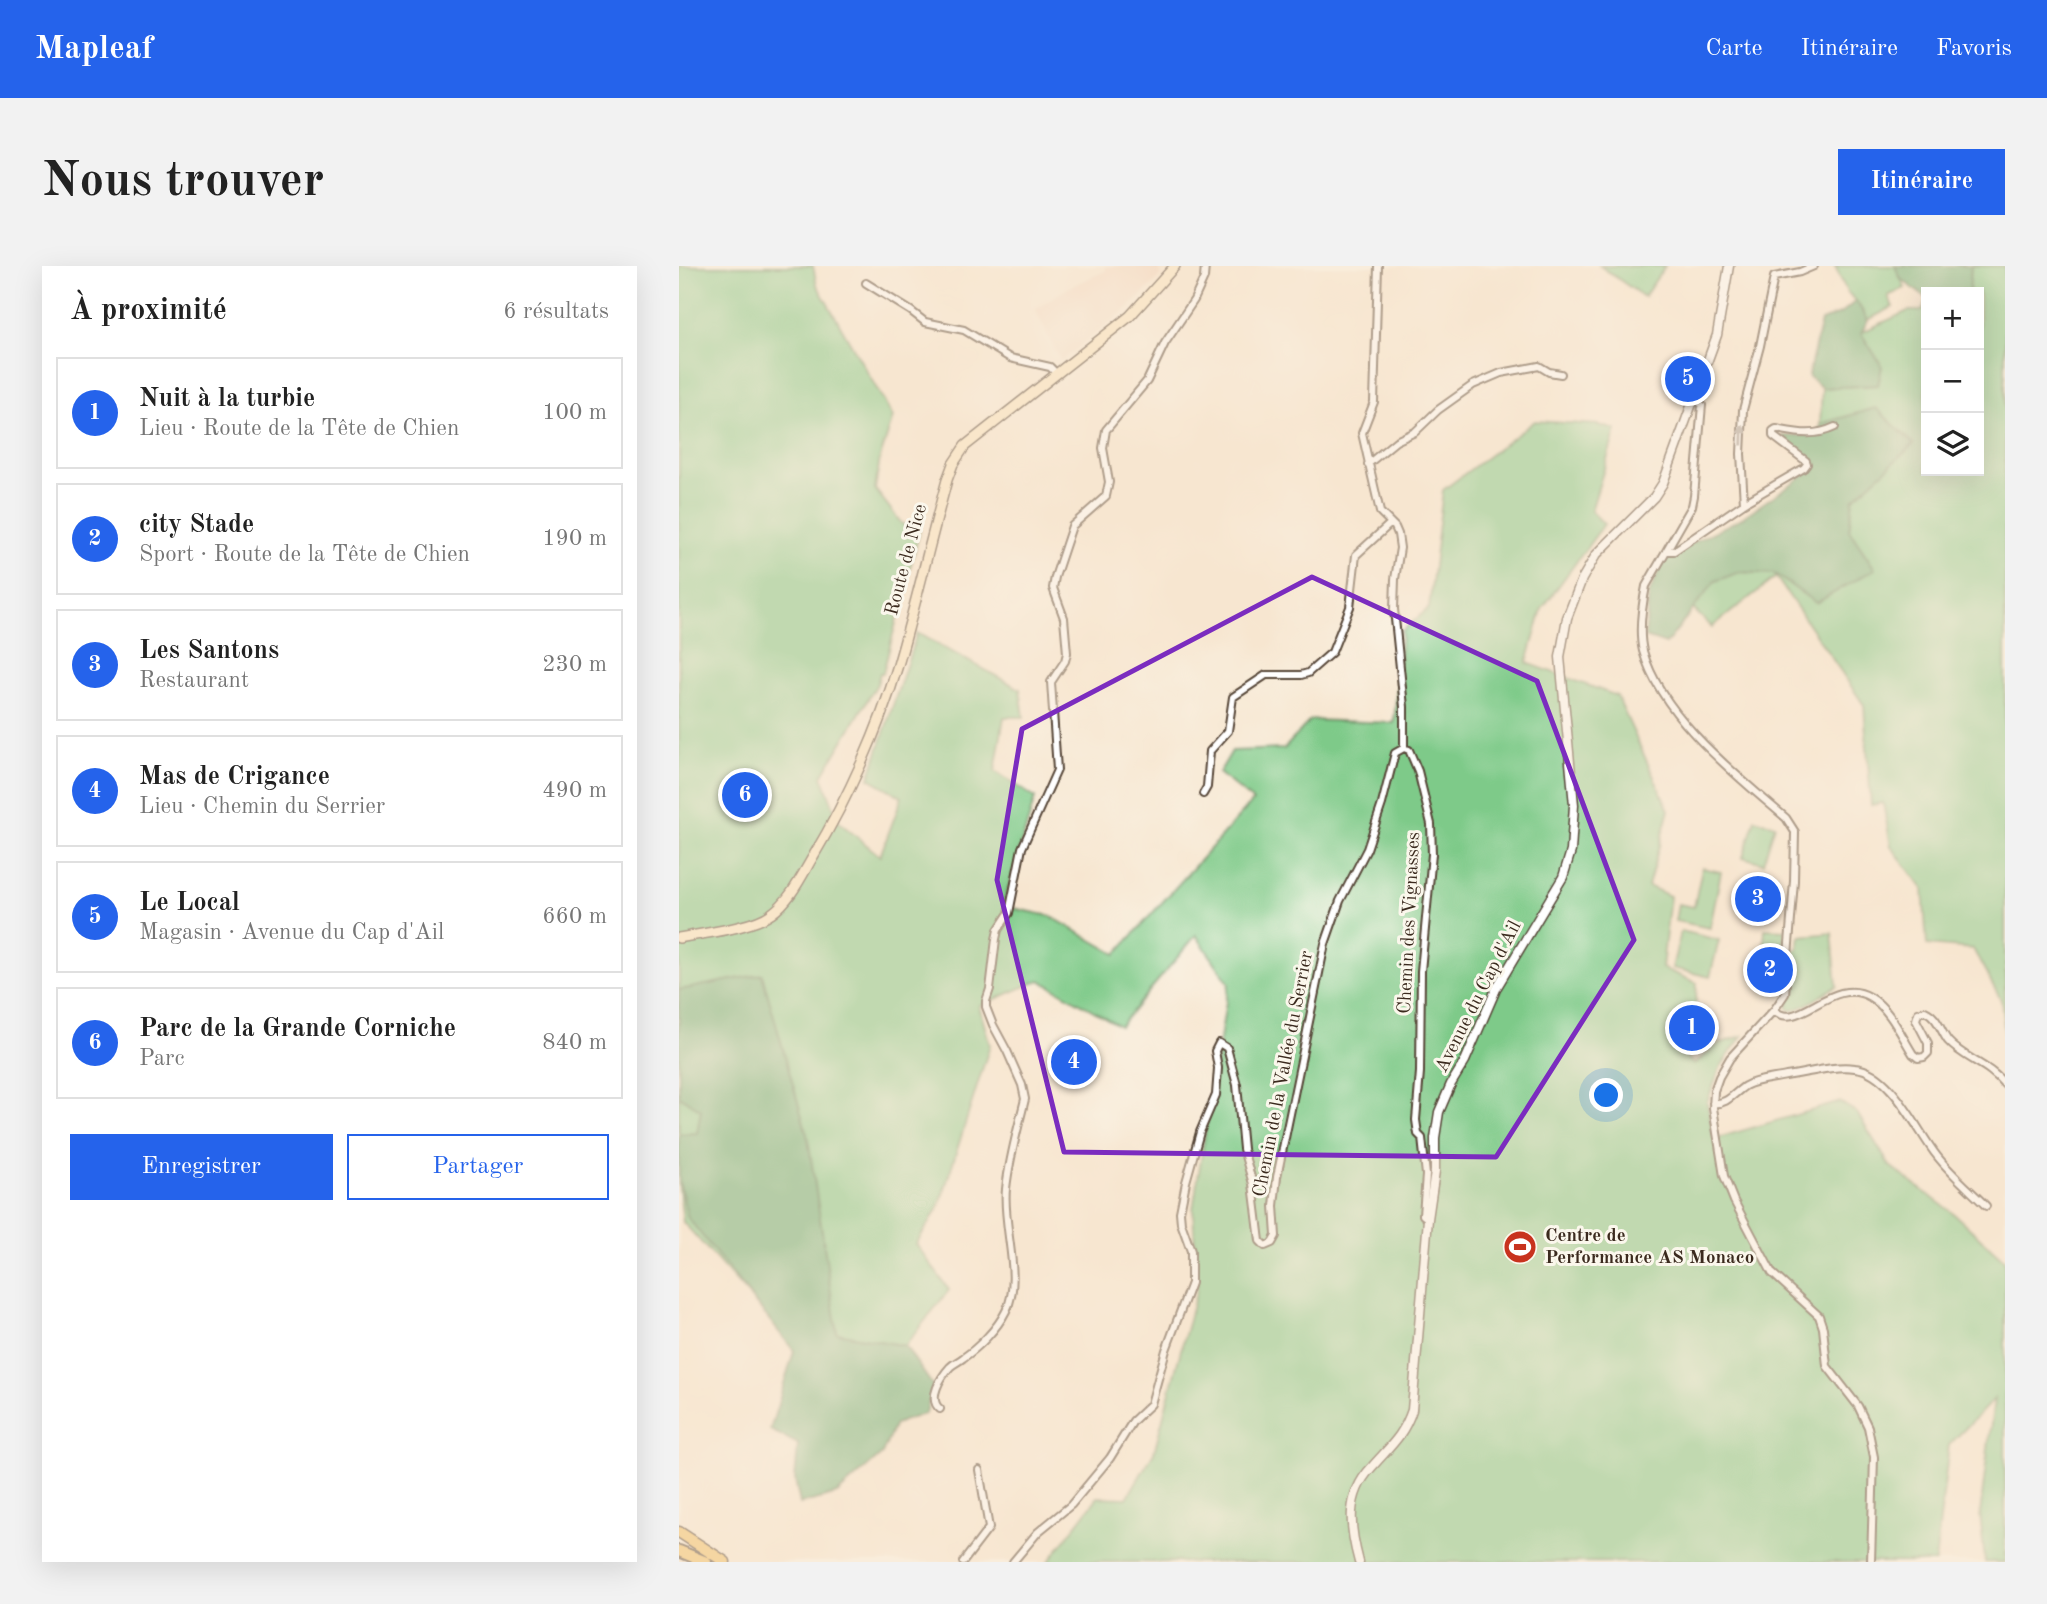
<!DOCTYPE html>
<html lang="fr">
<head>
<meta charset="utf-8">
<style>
	:root { --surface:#fff; --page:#f2f2f2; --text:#222; --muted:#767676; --line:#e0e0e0; --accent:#2563eb }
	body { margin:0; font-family:"Old Standard TT",serif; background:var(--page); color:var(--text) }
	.controls { position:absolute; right:21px; top:21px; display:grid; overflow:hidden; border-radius:0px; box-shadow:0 7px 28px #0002 }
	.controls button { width:63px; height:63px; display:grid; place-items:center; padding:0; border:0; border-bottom:2px solid var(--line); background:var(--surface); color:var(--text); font:35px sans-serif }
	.you { position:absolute; left:928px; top:830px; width:24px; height:24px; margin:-18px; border:5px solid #fff; border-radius:50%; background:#1a73e8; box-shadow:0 0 0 10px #1a73e833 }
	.badge { display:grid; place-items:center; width:46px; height:46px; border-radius:50%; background:var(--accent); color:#fff; font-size:23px; font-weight:700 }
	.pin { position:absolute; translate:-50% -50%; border:4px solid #fff; box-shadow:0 2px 7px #0006 }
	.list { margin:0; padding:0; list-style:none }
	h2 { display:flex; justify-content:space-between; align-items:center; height:91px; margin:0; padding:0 28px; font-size:30px }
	h2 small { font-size:23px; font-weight:400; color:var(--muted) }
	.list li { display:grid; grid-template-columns:46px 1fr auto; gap:21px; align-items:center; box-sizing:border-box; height:112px; margin:0 14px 14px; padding:0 14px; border:2px solid var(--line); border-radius:0px }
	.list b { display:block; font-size:26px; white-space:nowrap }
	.list p { margin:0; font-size:23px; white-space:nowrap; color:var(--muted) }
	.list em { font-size:23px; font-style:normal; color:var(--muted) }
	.actions { display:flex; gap:14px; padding:21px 28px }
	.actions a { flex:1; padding:16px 0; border:2px solid var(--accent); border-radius:0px; text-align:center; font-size:24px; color:var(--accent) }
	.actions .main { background:var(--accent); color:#fff }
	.icon { flex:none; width:38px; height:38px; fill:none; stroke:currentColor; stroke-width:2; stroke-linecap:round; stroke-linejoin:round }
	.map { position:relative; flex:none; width:1326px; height:1296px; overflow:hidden; border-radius:0px }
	header { display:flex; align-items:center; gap:42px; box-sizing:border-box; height:98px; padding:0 35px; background:var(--accent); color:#fff }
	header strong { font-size:33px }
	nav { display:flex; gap:38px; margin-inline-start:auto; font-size:24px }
	.intro { display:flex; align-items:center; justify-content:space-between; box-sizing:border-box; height:168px; padding:0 42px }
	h1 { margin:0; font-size:49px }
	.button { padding:18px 32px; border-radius:0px; background:var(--accent); color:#fff; font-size:24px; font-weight:700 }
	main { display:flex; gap:42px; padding:0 42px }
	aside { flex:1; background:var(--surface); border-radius:0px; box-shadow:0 7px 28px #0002 }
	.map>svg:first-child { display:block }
	.built { fill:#f2d5be }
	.green { fill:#7eca89; stroke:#5c7a54; stroke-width:2 }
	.forest { fill:#66ae75; stroke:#506c4a; stroke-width:2 }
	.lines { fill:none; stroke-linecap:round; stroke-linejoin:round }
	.minor-casing { stroke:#574639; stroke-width:10 }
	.tertiary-casing { stroke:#574639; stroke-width:11 }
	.secondary-casing { stroke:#574639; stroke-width:12 }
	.primary-casing { stroke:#574639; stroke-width:13 }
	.motorway-casing { stroke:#574639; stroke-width:14 }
	.minor { stroke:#fff; stroke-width:6 }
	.tertiary { stroke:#fff; stroke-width:8 }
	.secondary { stroke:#fae7c3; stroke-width:9 }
	.primary { stroke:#f2c36a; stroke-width:10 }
	.motorway { stroke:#f2c36a; stroke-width:10 }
	.oneway { fill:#a79f9a }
	.marked { fill:none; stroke:#7b2cbf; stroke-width:5; stroke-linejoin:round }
	.labels { text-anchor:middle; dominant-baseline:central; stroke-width:6; stroke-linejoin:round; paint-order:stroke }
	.street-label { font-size:19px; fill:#3b2a1e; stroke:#fbf7ec }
	.poi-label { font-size:19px; font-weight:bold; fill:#3b2a1e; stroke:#fbf7ec; text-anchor:start }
</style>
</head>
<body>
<header>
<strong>Mapleaf</strong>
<nav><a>Carte</a><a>Itinéraire</a><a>Favoris</a></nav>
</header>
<div class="intro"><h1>Nous trouver</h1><a class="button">Itinéraire</a></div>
<main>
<aside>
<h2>À proximité<small>6 résultats</small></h2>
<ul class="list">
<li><span class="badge">1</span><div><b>Nuit à la turbie</b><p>Lieu · Route de la Tête de Chien</p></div><em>100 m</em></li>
<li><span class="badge">2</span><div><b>city Stade</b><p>Sport · Route de la Tête de Chien</p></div><em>190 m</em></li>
<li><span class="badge">3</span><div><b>Les Santons</b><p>Restaurant</p></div><em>230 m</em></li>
<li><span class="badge">4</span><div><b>Mas de Crigance</b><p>Lieu · Chemin du Serrier</p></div><em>490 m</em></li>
<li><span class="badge">5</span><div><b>Le Local</b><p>Magasin · Avenue du Cap d'Ail</p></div><em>660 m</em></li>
<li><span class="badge">6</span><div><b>Parc de la Grande Corniche</b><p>Parc</p></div><em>840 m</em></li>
</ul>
<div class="actions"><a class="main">Enregistrer</a><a>Partager</a></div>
</aside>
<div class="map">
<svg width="1326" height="1296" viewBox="0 0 1326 1296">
	<rect width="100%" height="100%" fill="#fbf7ec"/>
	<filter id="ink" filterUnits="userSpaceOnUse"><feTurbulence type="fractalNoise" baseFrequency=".0143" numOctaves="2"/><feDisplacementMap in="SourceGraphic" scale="14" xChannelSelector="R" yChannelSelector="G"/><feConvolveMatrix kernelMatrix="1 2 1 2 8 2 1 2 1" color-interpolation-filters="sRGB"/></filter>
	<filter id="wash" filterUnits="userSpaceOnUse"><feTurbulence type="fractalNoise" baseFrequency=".00686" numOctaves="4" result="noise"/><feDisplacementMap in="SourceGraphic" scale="28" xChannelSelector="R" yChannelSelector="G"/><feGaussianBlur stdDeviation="1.57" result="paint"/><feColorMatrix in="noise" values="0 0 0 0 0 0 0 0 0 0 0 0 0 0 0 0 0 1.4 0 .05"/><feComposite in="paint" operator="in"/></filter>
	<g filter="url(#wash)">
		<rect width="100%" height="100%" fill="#f7e6d0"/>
		<path class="built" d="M426,0H478L482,10L449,42L382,95L356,43L392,20L427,5Z"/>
		<path class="green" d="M0,0H134L138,19L214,151L201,192L196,223L223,258L241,264L204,407H201L198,418L143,510L160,556L201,590L223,531L190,512L238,367L341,423L345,451H325L316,505L356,532L324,640L371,650L437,688L574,535L540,507L553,485L605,483L631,454L715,457L723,365L750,342L764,224L856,155L920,159L937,164L912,245L925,258L863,343L848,397L938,430L990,544L969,620L991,630L983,702L1018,717L1016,750L1005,789L1015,798L1039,778L1063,770L1041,802L1028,836L1035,873L1161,836L1178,847L1211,900L1275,948L1326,995V1296H1306L1301,1248L1315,1133L1270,1179L1256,1296H369L419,1231L448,1232L475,1186L518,1023L514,943L550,717L517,669L441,760L361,714L300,740L311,779L260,941L237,978L270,1024L226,1080L158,1067L155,1050L104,1068L4,956L0,920Z
			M921,0H986L965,31Z
			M1156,0H1216L1226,22L1209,30L1214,41L1189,54L1177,35L1168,26Z
			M1292,0H1326V771L1322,734L1294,683L1248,679L1244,623L1212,580L1204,537L1192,539L1185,439L1097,311L1033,361L1013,342L1036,315L1061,306L1096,308L1137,337L1195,303L1170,264L1174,232L1197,142L1141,158L1143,122L1199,119L1203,100L1181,67L1229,45H1243L1247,36V205H1300V26H1290Z
			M1076,553L1096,559L1084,597L1064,591Z
			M1023,602L1042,606L1031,662L996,655L999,638L1015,641Z
			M1086,663L1106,664L1104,690L1084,688Z
			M1002,665L1040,674L1031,711L993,702Z
			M1153,667L1158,720C1145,727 1125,743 1112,745L1108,741L1111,733L1114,685L1119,683L1121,670Z
			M1085,691L1099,692L1097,717L1083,716Z"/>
		<path class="forest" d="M1216,0H1292L1290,26H1247V32L1222,13Z
			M1177,35L1189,54L1182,67L1203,100L1199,119L1143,122L1129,110L1142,55L1161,48Z
			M1197,142L1235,178L1174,233L1170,264L1196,303L1137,337L1096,308L1061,306L1036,315L987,378L966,371L970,328L986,290L1061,253L1137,201L1103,170L1140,169L1141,158Z
			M83,708L129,872L158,1067L226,1080L254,1120L247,1147L216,1158L203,1188L158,1228L121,1238L116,1214L119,1178L91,1164L115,1085L9,952L0,916V868L18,867L22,844L0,830V724Z"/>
	</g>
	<g filter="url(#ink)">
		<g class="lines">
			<defs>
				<path id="minor" d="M699,0L695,136L683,167L701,246L716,261L719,268L721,282L716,313L715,343L725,441V482L730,484L739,505L752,558L753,588L742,705L741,806L737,854L739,868L743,872L747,909L744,949L749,953
					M187,17L232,45L246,56L285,64L331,92L371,101L377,107
					M1016,132L1023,139L1015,230L1013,240L967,320C963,340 959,365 964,385C982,450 1057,509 1107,552L1116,566L1115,615L1106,728L1095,744L1051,792L1040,811L1035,825L1034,842L1045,910L1055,935L1093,1007L1140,1050L1144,1062L1148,1100L1179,1140L1189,1161L1195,1191L1192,1296
					M689,198L717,175L736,166L759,144L794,119L822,107L860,100L870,106L882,108
					M1065,237L1062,188L1064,144L1081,80L1095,11L1121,6L1135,0
					M987,285H995L1065,237L1125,202L1128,198L1127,195L1094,170V165L1097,163C1119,167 1135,171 1156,161
					M524,528L528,521L531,485L549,465L554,431L587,409H622L629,407L653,386L671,341L677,289L712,257
					M1095,744C1118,768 1154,708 1191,731C1211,743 1222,769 1234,788L1239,792L1245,791L1249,787V777L1237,754L1239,747L1246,745C1259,751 1261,764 1269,775C1285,793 1310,798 1326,819
					M1034,837C1048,839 1055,827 1066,820C1078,813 1094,813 1107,810C1129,807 1154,799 1176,802C1212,805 1238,865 1258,890C1272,908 1291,924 1307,940
					M261,1143C248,1133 262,1111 271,1101C275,1097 279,1096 284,1092C300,1081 318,1063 327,1045C344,1012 323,960 327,923C330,893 339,862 346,833L343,819L328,785L314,759L307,741V735L311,723L317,673L319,664L330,647L343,582L378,504L372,416L386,395L388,387L385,352L374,322L376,311L393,260L427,230L430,216L424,182L427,164L468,115L486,77L515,34L525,12L526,0
					M284,1296L310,1262L300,1204
					M334,1296L359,1266L392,1239L431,1192L454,1155L472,1138L487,1084L512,1017V985L502,957L501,946L507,916L521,866L537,829L539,802L536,785L540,777L548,782L558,819L564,883L574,918L581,975L586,980L593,977L597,970L595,940L598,911L646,678L661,635L688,583L703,538L716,487L725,482"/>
				<path id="tertiary" d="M680,1296C671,1263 666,1230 692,1202C710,1181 724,1171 733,1144L749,953L756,905V872L760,846L772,818L786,795L818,721L884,611L892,585L895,539L881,391L888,352L903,313L917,289L975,231L984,217L1038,69L1050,0"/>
				<path id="secondary" d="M0,672C25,667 73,662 92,648C112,634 123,609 135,589C169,532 200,463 219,399C237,338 251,276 268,214L274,198L286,180L451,50L496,0"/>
				<path id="primary" d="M0,1266L46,1296"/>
				<path id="motorway" d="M0,1285L27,1296"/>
			</defs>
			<use href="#minor" class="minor-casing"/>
			<use href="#tertiary" class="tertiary-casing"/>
			<use href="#secondary" class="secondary-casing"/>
			<use href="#primary" class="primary-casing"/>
			<use href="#motorway" class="motorway-casing"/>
			<use href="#minor" class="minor"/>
			<use href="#tertiary" class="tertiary"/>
			<use href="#secondary" class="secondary"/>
			<use href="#primary" class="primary"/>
			<use href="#motorway" class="motorway"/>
		</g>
		<defs><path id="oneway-solid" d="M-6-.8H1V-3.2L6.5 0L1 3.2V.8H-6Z" transform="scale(1.75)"/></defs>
		<use class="oneway" href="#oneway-solid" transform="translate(1063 169) rotate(-88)"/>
	</g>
	<path d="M0 0H1326V1296H0ZM633,311L858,415L955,674L817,891L385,886L318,614L343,463Z" fill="#f7e6d0" fill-opacity=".55" fill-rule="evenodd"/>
	<path class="marked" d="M633,311L858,415L955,674L817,891L385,886L318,614L343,463Z"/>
	<defs>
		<symbol id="stadium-disc" viewBox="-11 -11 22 22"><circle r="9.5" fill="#c8321e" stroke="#fbf7ec"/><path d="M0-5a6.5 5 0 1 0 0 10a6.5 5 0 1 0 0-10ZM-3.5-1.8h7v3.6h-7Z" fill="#fff"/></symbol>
	</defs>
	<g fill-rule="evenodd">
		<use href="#stadium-disc" x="822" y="962" width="38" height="38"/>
	</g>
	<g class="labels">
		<g class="street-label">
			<text transform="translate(228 294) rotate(-75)">Route de Nice</text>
			<text transform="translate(731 657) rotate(-87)">Chemin des Vignasses</text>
			<text transform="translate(800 731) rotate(-63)">Avenue du Cap d'Ail</text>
			<text transform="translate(605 808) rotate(-79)">Chemin de la Vallée du Serrier</text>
		</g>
		<g class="poi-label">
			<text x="866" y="970">Centre de<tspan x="866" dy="22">Performance AS Monaco</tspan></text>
		</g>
	</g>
</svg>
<div class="controls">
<button>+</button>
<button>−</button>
<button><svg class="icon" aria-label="layers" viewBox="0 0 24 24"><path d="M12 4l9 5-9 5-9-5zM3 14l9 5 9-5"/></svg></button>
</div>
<div class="you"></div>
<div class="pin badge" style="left:1013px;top:762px">1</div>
<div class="pin badge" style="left:1091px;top:704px">2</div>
<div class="pin badge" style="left:1079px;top:633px">3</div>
<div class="pin badge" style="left:395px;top:796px">4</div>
<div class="pin badge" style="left:1009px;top:113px">5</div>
<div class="pin badge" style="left:66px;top:529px">6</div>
</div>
</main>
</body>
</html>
